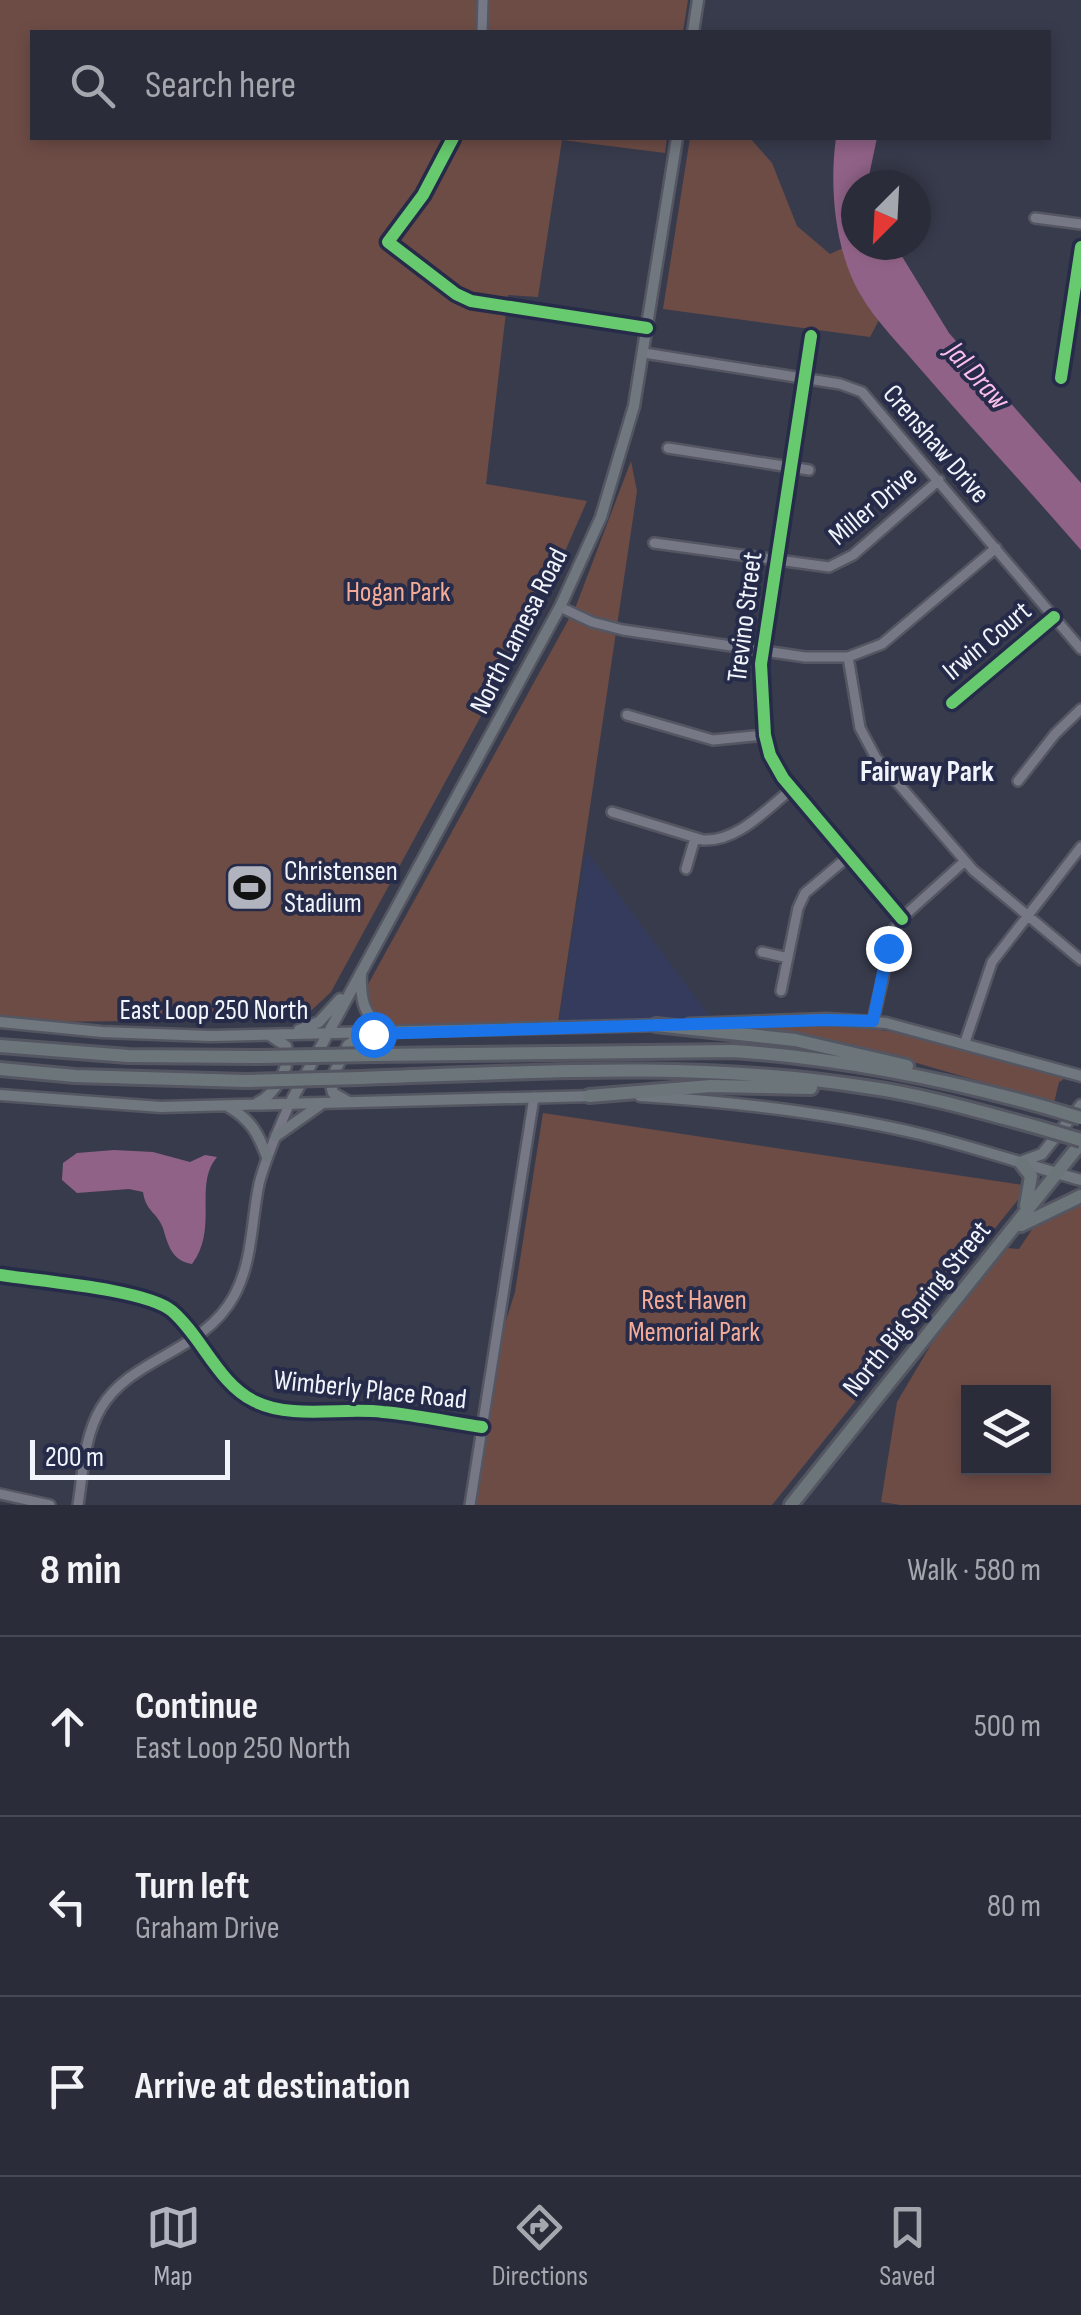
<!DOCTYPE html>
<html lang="en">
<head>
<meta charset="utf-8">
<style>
	:root { --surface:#2a2c39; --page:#323441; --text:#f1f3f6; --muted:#a5a7ae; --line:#464853; --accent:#b1b3be }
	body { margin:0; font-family:"Sofia Sans Condensed",sans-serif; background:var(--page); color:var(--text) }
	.controls { position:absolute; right:30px; bottom:30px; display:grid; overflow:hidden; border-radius:0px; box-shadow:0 5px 15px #0003 }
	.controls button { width:90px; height:90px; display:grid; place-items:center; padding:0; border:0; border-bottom:2px solid var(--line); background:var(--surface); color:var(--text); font:50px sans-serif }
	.compass { position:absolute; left:841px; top:170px; width:90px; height:90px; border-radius:50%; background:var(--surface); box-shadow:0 5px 15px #0003; rotate:204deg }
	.scale { position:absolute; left:30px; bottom:25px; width:200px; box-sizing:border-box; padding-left:10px; border:5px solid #f2f4fc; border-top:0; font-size:28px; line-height:35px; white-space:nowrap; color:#f2f4fc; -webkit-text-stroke:8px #262b49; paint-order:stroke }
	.stop { position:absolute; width:30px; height:30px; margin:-22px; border:8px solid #1a73e8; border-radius:50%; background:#fff }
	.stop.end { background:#1a73e8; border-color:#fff; box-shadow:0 2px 10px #0008 }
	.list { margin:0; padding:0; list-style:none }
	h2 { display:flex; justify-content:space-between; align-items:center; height:130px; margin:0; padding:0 40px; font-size:42px }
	h2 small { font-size:32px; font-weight:400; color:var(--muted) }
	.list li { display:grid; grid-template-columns:65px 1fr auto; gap:30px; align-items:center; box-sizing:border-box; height:180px; padding:0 40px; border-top:2px solid var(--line) }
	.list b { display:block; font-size:38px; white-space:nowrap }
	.list p { margin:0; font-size:32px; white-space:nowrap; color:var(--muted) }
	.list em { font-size:32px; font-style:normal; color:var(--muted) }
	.icon { flex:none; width:55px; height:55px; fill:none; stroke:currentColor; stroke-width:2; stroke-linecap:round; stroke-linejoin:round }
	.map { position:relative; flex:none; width:1081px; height:1505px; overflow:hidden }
	.search { position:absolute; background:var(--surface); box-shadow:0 5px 15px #0003; left:30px; right:30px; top:30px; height:110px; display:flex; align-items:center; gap:25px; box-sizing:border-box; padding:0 35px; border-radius:0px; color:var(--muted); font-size:38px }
	.sheet { height:670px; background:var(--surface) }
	nav { display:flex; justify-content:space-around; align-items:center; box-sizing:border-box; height:140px; border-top:2px solid var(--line); background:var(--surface); font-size:28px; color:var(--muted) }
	nav a { display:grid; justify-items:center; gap:5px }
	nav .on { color:var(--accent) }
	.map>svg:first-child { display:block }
	.built { fill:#353b5d }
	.green { fill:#6e4c46; fill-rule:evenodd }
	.water { fill:#906287 }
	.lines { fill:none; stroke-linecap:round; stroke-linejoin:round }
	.minor-casing { stroke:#545662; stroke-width:14 }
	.major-casing { stroke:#545662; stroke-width:15 }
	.highway-casing { stroke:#545662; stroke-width:18 }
	.minor { stroke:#767885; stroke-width:9 }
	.major { stroke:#70777e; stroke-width:10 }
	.highway { stroke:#6c767a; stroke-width:12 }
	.highway-bridge-casing { stroke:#545662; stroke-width:18; stroke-linecap:butt }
	.highway-bridge { stroke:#6c767a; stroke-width:12 }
	.cycleway-casing { stroke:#262b49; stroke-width:19 }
	.cycleway { stroke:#67ca6e; stroke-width:12 }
	.route { stroke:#1a73e8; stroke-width:12 }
	.labels { text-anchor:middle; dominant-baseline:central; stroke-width:8; stroke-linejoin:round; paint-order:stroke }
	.street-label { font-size:28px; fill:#f2f4fc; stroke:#262b49 }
	.park-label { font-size:28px; fill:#f4ab97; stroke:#262b49 }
	.poi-label { font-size:28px; fill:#f2f4fc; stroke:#262b49; text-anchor:start }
	.water-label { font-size:30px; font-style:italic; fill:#fcbeec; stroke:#262b49 }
	.neighbourhood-label { font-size:30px; font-weight:bold; fill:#f2f4fc; stroke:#262b49 }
</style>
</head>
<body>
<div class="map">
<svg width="1081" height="1505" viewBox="0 0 1081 1505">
	<rect width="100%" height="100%" fill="#383b4c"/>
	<path class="built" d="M586,851L710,1017L559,1021Z"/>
	<path class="green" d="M0,0H688L683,32H32V138H667L665,153L562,140L538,297L508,295L486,484L587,501L542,604L331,992L302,1019L42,1022L0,1017Z
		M690,138H750L772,163L797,226L830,254L843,248L861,296L879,320L870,337L663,309Z
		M631,461L637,491L558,1022L388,1025C373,1017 367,1007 365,990L576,606Z
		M845,1026L919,1035L1063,1076V1080L1059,1082L1054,1103L855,1045L743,1030V1028Z
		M543,1113L1029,1186L772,1505H473L498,1346L515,1292Z
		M1081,1200V1505H901L881,1502L897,1402L964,1289L998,1247L1019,1249L1037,1222ZM968,1392H1044V1468H968Z"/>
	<path class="water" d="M836,138H877L867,185H856V245H895L949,333L1081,483V550C1029,490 975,432 923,372C902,347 877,323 860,294C835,251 829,187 836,138Z
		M114,1150L153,1152L190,1162L205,1155L217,1157C193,1185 219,1228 192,1264C172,1261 168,1245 163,1228C157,1212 146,1212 143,1192L129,1189L77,1193L62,1180L63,1163L77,1153Z"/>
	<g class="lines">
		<defs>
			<path id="minor" d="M482,32L483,0
				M453,138L423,195L388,242L456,294L471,301L647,328
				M1035,218L1081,224
				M811,336L761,664L765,735L770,755L783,778L902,919
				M644,353L840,384L862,392L1081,649
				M1061,378L1081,247
				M668,448L809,470
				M654,543L829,567L853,555L939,480
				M560,607L592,622L623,630L805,657H848L882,644L996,548
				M848,657L860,728L876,758L973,870L1081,960
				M952,703L1054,617
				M627,715L713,740L765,735
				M1018,781L1055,734L1081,709
				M612,812L703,840C738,842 766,809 792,789
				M686,869L695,838
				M762,952L788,958
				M781,991L798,908L805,893L849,856
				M873,1021L894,929L904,916L965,861
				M965,1042L992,962L1081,847
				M0,1275C38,1281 146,1289 172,1311C202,1337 218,1383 254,1401C292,1420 342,1407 383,1412C416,1415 449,1422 482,1427
				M0,1494L50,1505
				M78,1505C83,1473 84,1436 101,1408C131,1357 203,1353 234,1296C253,1261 251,1222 259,1184C266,1156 278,1131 289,1105
				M470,1505L534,1097"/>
			<path id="major" d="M693,32L698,0
				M361,973C360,998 363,1018 387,1030
				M0,1022L102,1032L210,1036L662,1025
				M689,1024L827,1019L886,1023L1081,1076
				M299,1030L319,1022L340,999
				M0,1095L161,1107L593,1096
				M640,1096C735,1102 827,1112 920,1134C974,1147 1027,1165 1081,1180
				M349,1102L333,1093L330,1081L348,1045L362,1036
				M257,1103C276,1094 292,1065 286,1046L271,1036
				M289,1105L560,607L601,517L634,406L677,138
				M229,1107C251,1120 258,1133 267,1157
				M276,1136L320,1105
				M1023,1161L1042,1154L1081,1105"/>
			<path id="highway" d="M656,1025L795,1040L907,1066
				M0,1046L128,1056L258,1057
				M374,1055L733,1051C840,1058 945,1079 1048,1108
				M0,1069L75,1076L246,1081
				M361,1078C529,1072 700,1061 866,1087C924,1095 981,1112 1037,1127
				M589,1096L711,1086L811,1088
				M1021,1163L1031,1176L1026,1206
				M1021,1225L1081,1196
				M791,1505L1081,1143"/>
		</defs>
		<use href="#minor" class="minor-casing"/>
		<use href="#major" class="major-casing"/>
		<use href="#highway" class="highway-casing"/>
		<use href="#minor" class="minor"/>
		<use href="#major" class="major"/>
		<use href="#highway" class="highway"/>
		<defs>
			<path id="highway-bridge" d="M258,1057L374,1055
				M246,1081L361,1078
				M1048,1108L1081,1118
				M1037,1127L1081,1140"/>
		</defs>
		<use href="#highway-bridge" class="highway-bridge-casing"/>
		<use href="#highway-bridge" class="highway-bridge"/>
		<defs>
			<path id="cycleway" d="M453,138L423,195L388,242L456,294L471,301L647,328
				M811,336L761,664L765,735L770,755L783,778L902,919
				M1061,378L1081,247
				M952,703L1054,617
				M0,1275C38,1281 146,1289 172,1311C202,1337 218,1383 254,1401C292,1420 342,1407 383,1412C416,1415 449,1422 482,1427"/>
		</defs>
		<use href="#cycleway" class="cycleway-casing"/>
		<use href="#cycleway" class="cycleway"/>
	</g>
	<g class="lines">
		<path class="route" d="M373,1034L827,1020L873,1021L888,948"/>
	</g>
	<defs>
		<symbol id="stadium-square" viewBox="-11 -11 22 22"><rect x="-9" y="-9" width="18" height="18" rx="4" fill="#b1b3be" stroke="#262b49"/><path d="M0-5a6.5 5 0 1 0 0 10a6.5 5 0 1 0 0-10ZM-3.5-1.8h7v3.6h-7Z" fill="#111"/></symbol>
	</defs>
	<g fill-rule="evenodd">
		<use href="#stadium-square" x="222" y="860" width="55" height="55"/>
	</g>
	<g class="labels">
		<g class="street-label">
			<text transform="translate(936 444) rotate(49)">Crenshaw Drive</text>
			<text transform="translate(873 506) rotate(-40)">Miller Drive</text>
			<text transform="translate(745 617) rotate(-83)">Trevino Street</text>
			<text transform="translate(519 631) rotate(-63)">North Lamesa Road</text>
			<text transform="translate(987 641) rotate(-40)">Irwin Court</text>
			<text x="214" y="1010">East Loop 250 North</text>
			<text transform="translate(917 1309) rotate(-51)">North Big Spring Street</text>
			<text transform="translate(370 1390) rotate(6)">Wimberly Place Road</text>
		</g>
		<g class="park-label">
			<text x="398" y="592">Hogan Park</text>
			<text x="694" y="1300">Rest Haven<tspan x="694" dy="32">Memorial Park</tspan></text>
		</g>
		<g class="poi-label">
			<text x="284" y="871">Christensen<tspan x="284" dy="32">Stadium</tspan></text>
		</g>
		<g class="water-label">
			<text transform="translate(977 376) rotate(48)">Jal Draw</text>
		</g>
		<g class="neighbourhood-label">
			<text x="927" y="772">Fairway Park</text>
		</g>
	</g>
</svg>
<div class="controls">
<button><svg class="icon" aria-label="layers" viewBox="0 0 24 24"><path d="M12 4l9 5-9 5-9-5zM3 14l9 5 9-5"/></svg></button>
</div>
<svg class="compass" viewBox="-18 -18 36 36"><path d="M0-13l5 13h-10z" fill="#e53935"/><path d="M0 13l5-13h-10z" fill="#a5a7ae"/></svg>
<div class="scale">200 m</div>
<div class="stop" style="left:373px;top:1034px"></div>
<div class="stop end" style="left:888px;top:948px"></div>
<div class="search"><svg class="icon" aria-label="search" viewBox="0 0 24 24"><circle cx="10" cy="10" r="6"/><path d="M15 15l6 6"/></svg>Search here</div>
</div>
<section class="sheet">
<h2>8 min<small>Walk · 580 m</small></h2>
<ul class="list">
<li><svg class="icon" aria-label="ahead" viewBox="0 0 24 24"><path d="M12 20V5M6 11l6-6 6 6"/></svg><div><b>Continue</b><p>East Loop 250 North</p></div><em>500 m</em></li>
<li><svg class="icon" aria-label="left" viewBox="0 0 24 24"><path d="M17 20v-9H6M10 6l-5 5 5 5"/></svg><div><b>Turn left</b><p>Graham Drive</p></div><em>80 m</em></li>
<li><svg class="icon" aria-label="arrive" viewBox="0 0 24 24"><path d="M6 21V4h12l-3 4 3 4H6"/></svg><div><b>Arrive at destination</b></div></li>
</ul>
</section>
<nav>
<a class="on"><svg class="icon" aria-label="map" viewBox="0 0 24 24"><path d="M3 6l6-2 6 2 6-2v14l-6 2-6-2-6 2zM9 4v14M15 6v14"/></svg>Map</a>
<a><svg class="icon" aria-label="directions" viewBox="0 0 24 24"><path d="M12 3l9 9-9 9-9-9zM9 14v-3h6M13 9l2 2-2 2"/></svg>Directions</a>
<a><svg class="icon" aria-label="saved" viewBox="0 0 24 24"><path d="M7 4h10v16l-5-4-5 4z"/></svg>Saved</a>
</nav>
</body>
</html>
